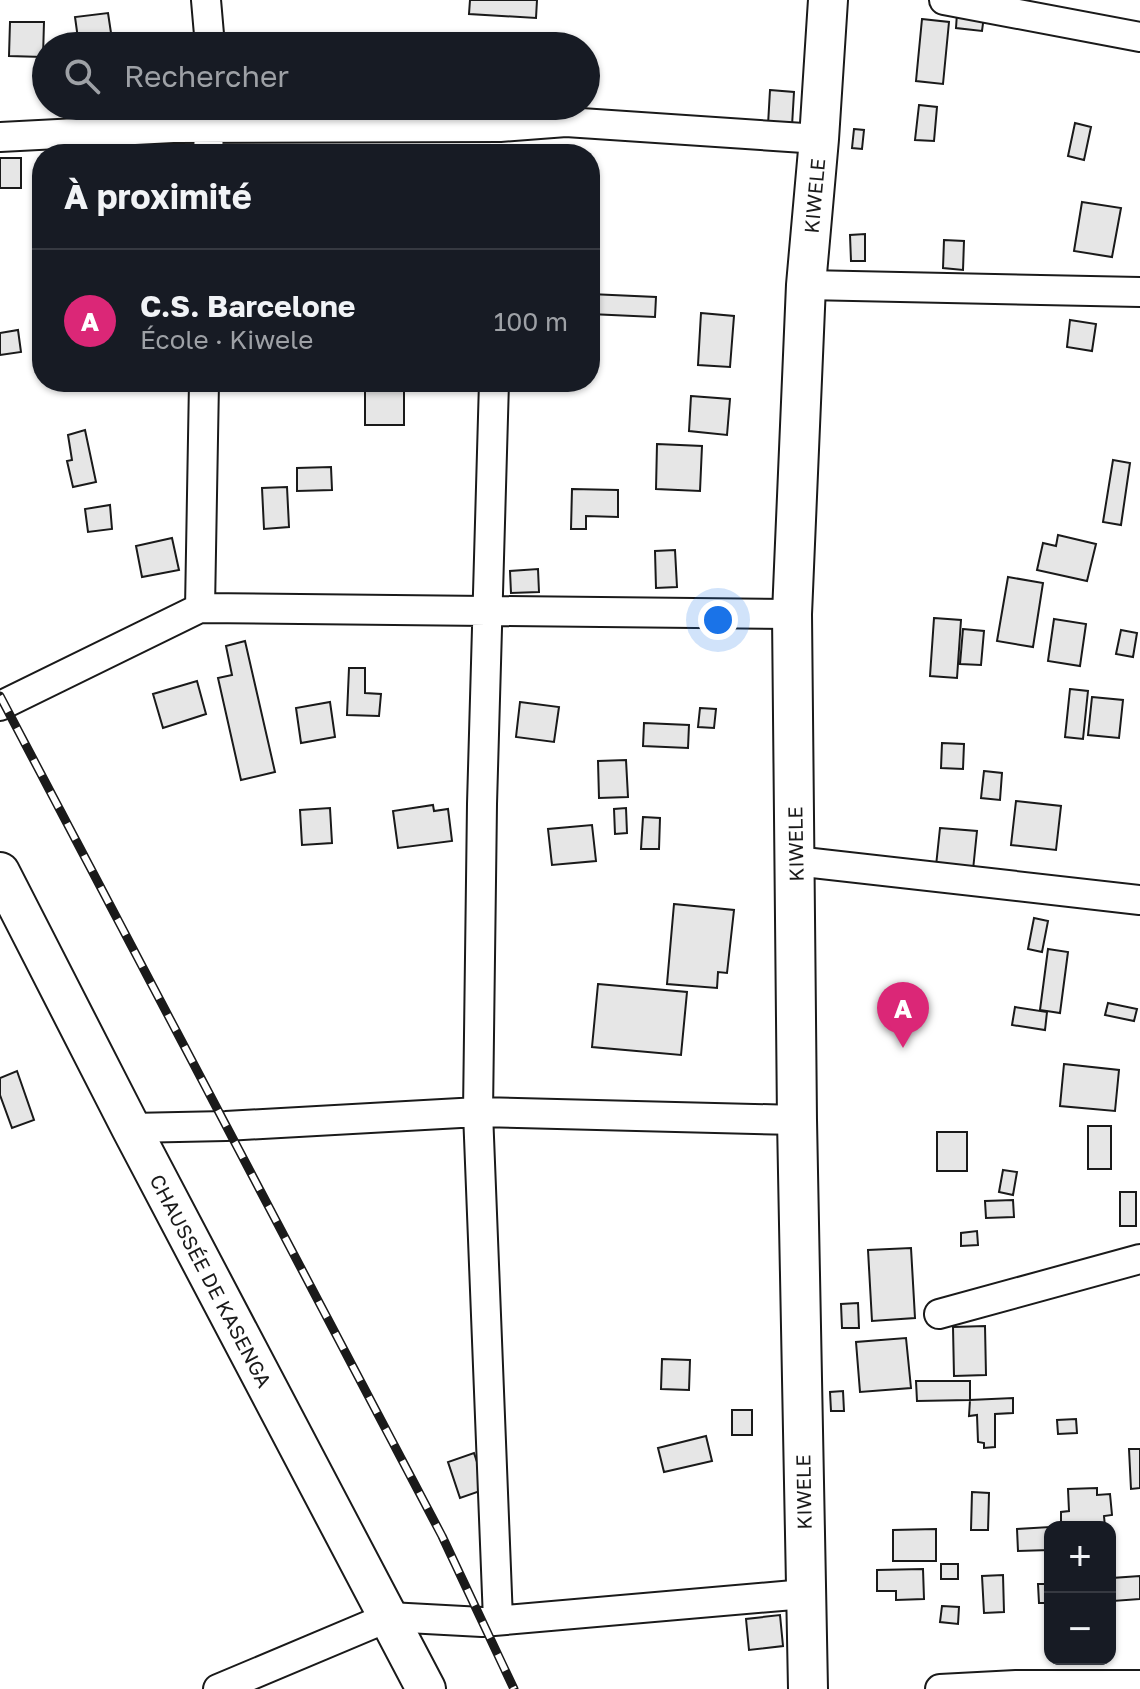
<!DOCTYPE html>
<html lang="fr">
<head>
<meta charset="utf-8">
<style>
	:root { --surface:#171b24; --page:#242831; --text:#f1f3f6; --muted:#9ea1a6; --line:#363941; --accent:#db2777 }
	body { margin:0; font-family:"Golos Text",sans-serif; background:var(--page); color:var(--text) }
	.controls { position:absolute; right:24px; bottom:24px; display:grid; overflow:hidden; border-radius:16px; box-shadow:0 2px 6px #0004 }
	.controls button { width:72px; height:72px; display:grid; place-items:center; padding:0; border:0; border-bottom:2px solid var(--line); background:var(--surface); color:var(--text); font:40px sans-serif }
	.you { position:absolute; left:718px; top:620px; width:28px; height:28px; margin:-20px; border:6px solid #fff; border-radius:50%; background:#1a73e8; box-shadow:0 0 0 12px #1a73e833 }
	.badge { display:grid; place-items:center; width:52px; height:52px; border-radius:50%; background:var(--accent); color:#fff; font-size:26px; font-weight:700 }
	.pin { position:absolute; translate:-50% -66px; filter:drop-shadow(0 2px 4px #0008) }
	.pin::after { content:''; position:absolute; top:42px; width:28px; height:24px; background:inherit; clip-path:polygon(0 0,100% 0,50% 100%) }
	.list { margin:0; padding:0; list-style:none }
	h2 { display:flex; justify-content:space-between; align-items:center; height:104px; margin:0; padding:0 32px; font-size:34px }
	h2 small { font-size:26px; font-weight:400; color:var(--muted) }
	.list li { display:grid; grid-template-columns:52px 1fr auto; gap:24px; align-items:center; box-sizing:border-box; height:144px; padding:0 32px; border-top:2px solid var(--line) }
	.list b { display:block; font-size:30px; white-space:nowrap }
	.list p { margin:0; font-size:26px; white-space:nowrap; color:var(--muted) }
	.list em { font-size:26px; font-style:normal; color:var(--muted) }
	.icon { flex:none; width:44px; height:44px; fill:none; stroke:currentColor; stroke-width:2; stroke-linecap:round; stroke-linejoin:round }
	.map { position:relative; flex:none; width:1140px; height:1689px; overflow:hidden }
	.search { position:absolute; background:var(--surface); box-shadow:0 2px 6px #0004; left:32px; top:32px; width:568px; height:88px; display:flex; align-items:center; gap:20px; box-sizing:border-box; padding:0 28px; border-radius:44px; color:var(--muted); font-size:30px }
	.panel { position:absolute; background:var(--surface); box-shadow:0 2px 6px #0004; left:32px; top:144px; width:568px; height:248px; border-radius:32px }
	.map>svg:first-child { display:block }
	.building { fill:#e6e6e6; stroke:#1a1a1a; stroke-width:2 }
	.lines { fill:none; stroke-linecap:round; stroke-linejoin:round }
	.street-casing { stroke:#1a1a1a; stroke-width:32 }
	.secondary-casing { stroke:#1a1a1a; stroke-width:42 }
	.street { stroke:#fff; stroke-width:28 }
	.secondary { stroke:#fff; stroke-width:38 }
	.rail-casing { stroke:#1a1a1a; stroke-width:9 }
	.rail { stroke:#fff; stroke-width:6; stroke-dasharray:18; stroke-linecap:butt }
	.labels { text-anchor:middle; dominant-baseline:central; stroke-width:6; stroke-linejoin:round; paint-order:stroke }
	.street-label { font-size:20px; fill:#1a1a1a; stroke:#fff }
</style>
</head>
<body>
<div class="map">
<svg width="1140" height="1689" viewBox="0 0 1140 1689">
	<rect width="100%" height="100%" fill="#fff"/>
	<path class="building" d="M470,0H537L536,18L469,14Z
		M108,13L113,46H79L75,17Z
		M957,13L984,16L982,31L956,28Z
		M922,19L949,22L943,84L916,81Z
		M10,22H44L43,57L9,56Z
		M770,90L794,92L792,126L768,125Z
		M919,105L937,107L934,141L915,140Z
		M1075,123L1091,127L1084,160L1068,156Z
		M854,129L864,130L862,149L852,148Z
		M377,147H414V154H377Z
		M0,158H21V188H0Z
		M1082,202L1121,208L1112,257L1074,251Z
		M865,234V261H851L850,235Z
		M944,240L964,241L963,270L943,268Z
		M590,294L656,297L655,317L590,314Z
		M701,313L734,316L730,367L698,365Z
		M1070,320L1096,324L1092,351L1067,347Z
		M18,330L21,352L0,355V333Z
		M365,382H404V425H365Z
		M691,396L730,399L727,435L689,431Z
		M85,430L96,482L73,487L67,461L72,460L68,435Z
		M657,444L702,446L700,491L656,489Z
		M1113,460L1130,463L1121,525L1103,522Z
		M331,467L332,490L297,491V468Z
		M287,487L289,527L264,529L262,488Z
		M572,489L618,490V517L586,516V529H571Z
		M110,505L112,529L88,532L85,509Z
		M1058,535L1096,544L1087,581L1037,570L1043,543L1056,546Z
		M172,538L179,570L142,577L136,546Z
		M675,550L677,587L656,588L655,551Z
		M538,569L539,592L511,593L510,571Z
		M1008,577L1043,583L1033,647L997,641Z
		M934,618L961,620L957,678L930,676Z
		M1054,619L1086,624L1080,666L1048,661Z
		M963,629L984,631L981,665L960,664Z
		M1121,630L1137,633L1133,657L1116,654Z
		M245,641L275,772L241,780L218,678L232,675L226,646Z
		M349,668H365V693L381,694L379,716L347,715Z
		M197,681L206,714L163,728L153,694Z
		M1070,689L1088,691L1083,739L1065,737Z
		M1092,697L1123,700L1119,738L1088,735Z
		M330,702L335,737L301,743L296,708Z
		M520,702L559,707L554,742L516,737Z
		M700,708L716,709L714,728L698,727Z
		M644,723L689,725L688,748L643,746Z
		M942,743L964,744L963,769L941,768Z
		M626,760L628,797L599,798L598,761Z
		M984,771L1002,773L1000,800L981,798Z
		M1016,801L1061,806L1056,850L1011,845Z
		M433,805L434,811L448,809L452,841L398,848L393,811Z
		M330,808L332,843L302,845L300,810Z
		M626,808L627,833L615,834L614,809Z
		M643,817L660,818L659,849H641Z
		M592,825L596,861L552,865L548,829Z
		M940,828L977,831L973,870L936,866Z
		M674,904L734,910L727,973L718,972L717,988L667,984Z
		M1034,918L1048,921L1042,952L1028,949Z
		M1048,949L1068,952L1060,1013L1040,1010Z
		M598,984L687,992L681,1055L592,1047Z
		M1108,1003L1137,1009L1134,1021L1105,1015Z
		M1015,1007L1047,1012L1045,1030L1012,1025Z
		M1064,1064L1119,1070L1115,1111L1060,1106Z
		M17,1071L34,1120L12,1128L0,1095V1078Z
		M1088,1126H1111V1169H1088Z
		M937,1132H967V1171H937Z
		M1003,1170L1017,1172L1013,1195L999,1192Z
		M1120,1192H1136V1226H1120Z
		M1013,1200L1014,1217L986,1218L985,1201Z
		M977,1231L978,1245L961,1246V1233Z
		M911,1248L915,1318L872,1321L868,1250Z
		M858,1303L859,1328H842L841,1304Z
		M985,1326L986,1375L954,1376L953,1327Z
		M906,1338L911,1388L860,1392L856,1342Z
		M662,1359L690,1360L689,1390L661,1389Z
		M916,1381H970V1400L917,1401Z
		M843,1391L844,1411H831L830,1392Z
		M1013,1398V1413L995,1414V1447L984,1448V1443L978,1442L977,1415L969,1416L970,1400Z
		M732,1410H752V1435H732Z
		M1076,1419L1077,1433L1058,1434L1057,1420Z
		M706,1436L712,1461L664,1472L658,1448Z
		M1129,1449H1140V1488L1131,1489Z
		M474,1453L486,1489L460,1498L448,1462Z
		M1097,1488V1495L1110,1494L1112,1515L1104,1516L1105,1527H1061V1512L1069,1511L1068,1489Z
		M972,1492L989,1493L988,1530H971Z
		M1050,1527V1550L1018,1551L1017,1529Z
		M936,1529V1561H893V1530Z
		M941,1564H958V1579H941Z
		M923,1569L924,1599L896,1600V1591H877V1570Z
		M1003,1575L1004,1612L984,1613L982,1576Z
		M1140,1576V1599L1113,1601L1112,1578Z
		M1038,1584H1050V1603H1039Z
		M942,1606L959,1607L958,1624L940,1622Z
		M780,1615L783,1646L749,1650L746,1619Z"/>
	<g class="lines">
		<defs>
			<path id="street" d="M206,0L210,46
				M944,0L1140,37
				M0,137L173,128L500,127L566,122L819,139
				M208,154L210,106
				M806,285L1140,292
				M494,382L482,804L478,1112L498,1620
				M200,608L204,382
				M0,706L200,608L792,614
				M795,861L1140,900
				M131,1128L226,1126L478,1112L797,1120
				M939,1314L1140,1259
				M218,1689L389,1617L482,1622L805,1594
				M940,1689L1016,1685H1140"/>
			<g id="secondary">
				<path id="s1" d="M0,872L131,1128L426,1689"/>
				<path id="s2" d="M808,1689L797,1120L792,614L806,285L819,139L828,0"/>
			</g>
		</defs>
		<use href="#street" class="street-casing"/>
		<use href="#secondary" class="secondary-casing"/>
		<use href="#street" class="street"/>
		<use href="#secondary" class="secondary"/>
		<defs>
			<path id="rail" d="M0,696L442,1536L514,1689"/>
		</defs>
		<use href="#rail" class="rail-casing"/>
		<use href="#rail" class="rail"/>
	</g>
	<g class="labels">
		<g class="street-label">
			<text stroke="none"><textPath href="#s2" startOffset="1494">KIWELE</textPath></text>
			<text transform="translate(795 844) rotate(-91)">KIWELE</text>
			<text stroke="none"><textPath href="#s1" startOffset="460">CHAUSSÉE DE KASENGA</textPath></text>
			<text transform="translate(803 1492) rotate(-91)">KIWELE</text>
		</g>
	</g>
</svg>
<div class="controls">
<button>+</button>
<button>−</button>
</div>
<div class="you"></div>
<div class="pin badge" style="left:903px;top:1048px">A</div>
<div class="search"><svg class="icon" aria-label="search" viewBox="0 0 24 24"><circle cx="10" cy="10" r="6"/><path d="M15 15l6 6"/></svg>Rechercher</div>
<section class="panel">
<h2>À proximité<small></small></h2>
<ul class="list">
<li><span class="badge">A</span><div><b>C.S. Barcelone</b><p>École · Kiwele</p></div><em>100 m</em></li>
</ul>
</section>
</div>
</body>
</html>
